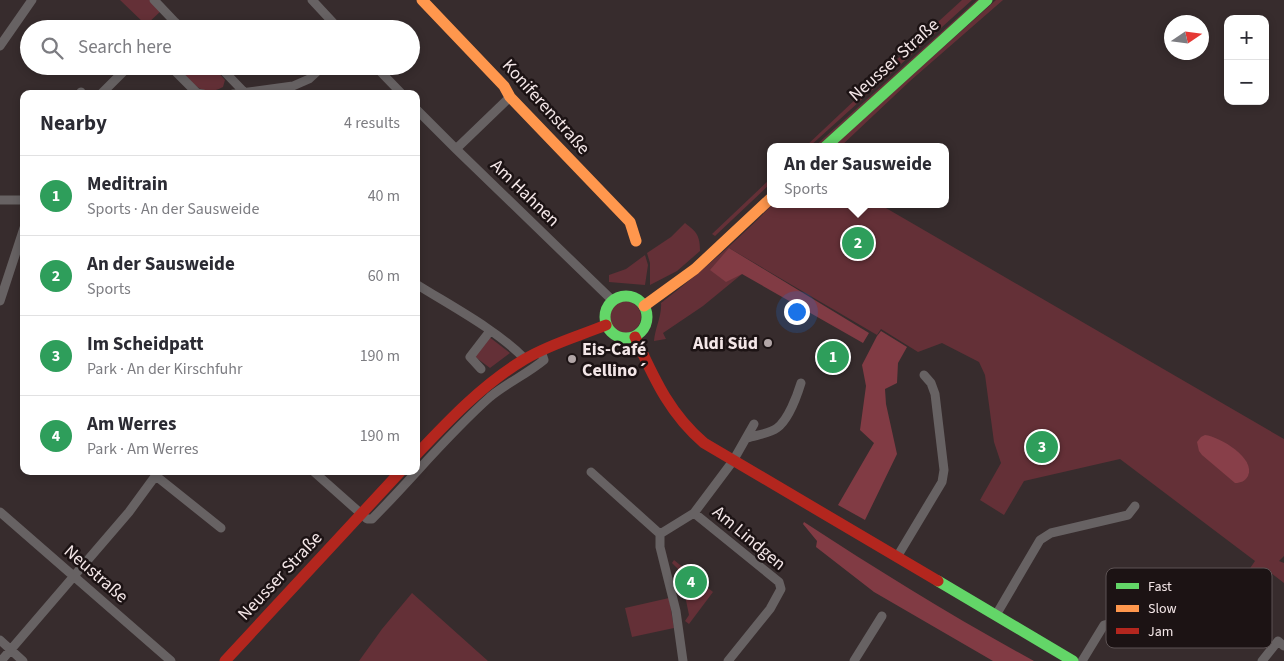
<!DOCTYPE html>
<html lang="en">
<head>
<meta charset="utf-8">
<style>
	:root { --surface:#fff; --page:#f2f2f3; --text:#2b2b33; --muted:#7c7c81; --line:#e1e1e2; --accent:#686267 }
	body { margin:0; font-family:"Source Sans 3",sans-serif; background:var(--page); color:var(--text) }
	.controls { position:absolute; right:15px; top:15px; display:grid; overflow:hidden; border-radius:10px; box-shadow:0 2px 8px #0003 }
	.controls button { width:45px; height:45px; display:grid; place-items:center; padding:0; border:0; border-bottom:1px solid var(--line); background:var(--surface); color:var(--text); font:25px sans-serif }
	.compass { position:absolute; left:1164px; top:15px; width:45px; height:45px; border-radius:50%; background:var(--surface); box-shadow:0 2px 8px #0003; rotate:77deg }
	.you { position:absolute; left:796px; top:311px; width:18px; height:18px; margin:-12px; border:4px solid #fff; border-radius:50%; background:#1a73e8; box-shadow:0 0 0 8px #1a73e833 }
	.badge { display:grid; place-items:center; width:32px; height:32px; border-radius:50%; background:var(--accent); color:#fff; font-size:16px; font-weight:700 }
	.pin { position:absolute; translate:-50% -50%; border:2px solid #fff; box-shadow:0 1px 5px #0006 }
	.popup { position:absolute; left:767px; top:143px; width:182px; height:65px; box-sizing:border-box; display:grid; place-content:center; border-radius:10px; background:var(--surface); filter:drop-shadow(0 1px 4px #0005); font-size:16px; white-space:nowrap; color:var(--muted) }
	.popup b { font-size:19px; color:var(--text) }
	.popup::after { content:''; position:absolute; left:50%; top:100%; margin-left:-10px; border:10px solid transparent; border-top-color:var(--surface) }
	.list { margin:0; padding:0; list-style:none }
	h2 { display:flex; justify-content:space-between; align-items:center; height:65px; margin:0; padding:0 20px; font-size:21px }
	h2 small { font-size:16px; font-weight:400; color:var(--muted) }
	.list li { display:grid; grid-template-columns:32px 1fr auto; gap:15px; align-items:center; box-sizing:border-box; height:80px; padding:0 20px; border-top:1px solid var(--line) }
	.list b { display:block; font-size:19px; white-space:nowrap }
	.list p { margin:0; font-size:16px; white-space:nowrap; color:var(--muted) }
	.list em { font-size:16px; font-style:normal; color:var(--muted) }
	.icon { flex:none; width:28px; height:28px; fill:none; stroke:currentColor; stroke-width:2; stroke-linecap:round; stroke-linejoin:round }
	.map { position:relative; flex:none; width:1284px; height:661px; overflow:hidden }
	.search { position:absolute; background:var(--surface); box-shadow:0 2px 8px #0003; left:20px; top:20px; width:400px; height:55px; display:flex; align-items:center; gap:12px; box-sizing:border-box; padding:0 18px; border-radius:28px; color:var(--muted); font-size:19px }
	.panel { position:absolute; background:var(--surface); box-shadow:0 2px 8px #0003; left:20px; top:90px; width:400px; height:385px; border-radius:10px }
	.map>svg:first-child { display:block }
	.green { fill:#643037 }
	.forest { fill:#813b44 }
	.water { fill:#883f49 }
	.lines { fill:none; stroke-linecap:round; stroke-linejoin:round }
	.street { stroke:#676263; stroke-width:9 }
	.fast { stroke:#63d668; stroke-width:11 }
	.slow { stroke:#ff974d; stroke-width:11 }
	.jam { stroke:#b3261e; stroke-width:11 }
	.poi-dot { fill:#b2a6a7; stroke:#1c1314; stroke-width:2 }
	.labels { text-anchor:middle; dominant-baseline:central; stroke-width:5; stroke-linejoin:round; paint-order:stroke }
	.street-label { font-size:18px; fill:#f4e7e8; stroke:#1c1314 }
	.poi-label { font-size:18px; font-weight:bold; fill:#f4e7e8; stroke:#1c1314; text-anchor:end }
	.key { fill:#1c1314; stroke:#5d5354; stroke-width:1 }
	.key-label { font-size:14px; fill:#f4e7e8 }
</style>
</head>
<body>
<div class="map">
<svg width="1284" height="661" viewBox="0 0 1284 661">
	<rect width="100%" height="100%" fill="#372c2d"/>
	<path class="green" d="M120,0H152L162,10L146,25Z
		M962,0H972L809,147H805L858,97L857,96Z
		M977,0H980L817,147H814Z
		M996,0H1003L910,81L840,147H832Z
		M177,66H212L225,80L223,87C201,99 191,81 177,66Z
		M770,179V184L715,236L712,234Z
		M773,204H879L1284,439V556L1279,561L1284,563V583L1271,573L1240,583L1255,561L1120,459L1024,481L1004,515L980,500L1001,463L994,442L985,375L979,362L942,343L918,352L881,329L877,335L729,248L742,274L703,306L663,333L666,339L654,341C655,328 662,316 661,303C701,272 738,240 773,204Z
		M685,223C697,232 700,236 700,251L677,271L650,285V263L647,253L671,237Z
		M645,255L648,265L645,285L609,282V275L626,269Z
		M609 317a16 16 0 1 1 32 0a16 16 0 1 1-32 0Z
		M488,336L510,353L490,368L474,356Z
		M674,560L713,592L689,624L685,621L689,615L680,571L672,563Z
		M412,593L488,661H359L382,629Z
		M669,598L674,628L632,637L625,608Z"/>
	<path class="forest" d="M729,248L869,333L863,343L742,274L726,282L710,270Z
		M881,331L907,347L898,363L897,383L885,389L886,404L897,454L865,520L838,505L874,443L860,430L866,386L862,365L877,336Z
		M804,522C879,571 955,618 1034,661H993L874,592L816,547L817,541L803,524Z"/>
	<path class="water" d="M1205,435C1220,437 1256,458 1248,476C1245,481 1241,483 1235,483L1202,455L1199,451L1197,442L1201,437Z"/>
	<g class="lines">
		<path class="street" d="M154,0L175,22L168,29
			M312,0L339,29
			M175,22L182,29
			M0,46L32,0
			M170,66L197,93L203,94
			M219,66L245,93
			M375,66L402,94
			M81,92L82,94
			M101,94L129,66
			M233,94L293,86L309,79L323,66
			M416,109L456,149L612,300
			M456,149L510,97
			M0,200H24
			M416,284C451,306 497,330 525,359
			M0,301L24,228
			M481,369L470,357L490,331
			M747,438C756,435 769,434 777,428C788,420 797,396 801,383
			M313,471L367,519H372C412,479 447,435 490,397C507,383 527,374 544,360L541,351
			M591,472L660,534
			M156,476L221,528
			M0,512L171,661
			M694,513L779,582L781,589L770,609L728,661
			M660,534L694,513L733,461L754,424
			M660,534V547L676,611L683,661
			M897,557L942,482L944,470L935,394L931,383L924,375
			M996,615L1040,540L1051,533L1128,515L1135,506
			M0,640L23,661
			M1,661L129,512L159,471
			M854,661L882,616
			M1082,661L1104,625L1219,595
			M1262,661L1278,641L1284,646"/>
		<path class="fast" d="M825,147L987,0
			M605 317a21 21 0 1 1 42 0a21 21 0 1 1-42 0Z
			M938,581L1073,661"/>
		<path class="slow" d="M422,0L504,86L510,97L630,222L636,241
			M644,306L695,269L770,199"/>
		<path class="jam" d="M635,337C654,378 669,413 704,443L938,581
			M416,455C449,420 483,384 525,359C550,344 579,336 606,325
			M225,661L401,471"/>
	</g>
	<g class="poi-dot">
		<circle cx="768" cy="343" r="5"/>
		<circle cx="572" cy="359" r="5"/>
	</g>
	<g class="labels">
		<g class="street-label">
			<text transform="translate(894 60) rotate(-42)">Neusser Straße</text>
			<text transform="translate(546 107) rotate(48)">Koniferenstraße</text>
			<text transform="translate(525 193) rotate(44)">Am Hahnen</text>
			<text transform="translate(749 538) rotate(40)">Am Lindgen</text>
			<text transform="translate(96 574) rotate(41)">Neustraße</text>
			<text transform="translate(280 576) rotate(-47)">Neusser Straße</text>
		</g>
		<g class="poi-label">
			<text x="758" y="343">Aldi Süd</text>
			<text x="582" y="349" text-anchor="start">Eis-Café<tspan x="582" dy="21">Cellino´</tspan></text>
		</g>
	</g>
	<rect x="1106" y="568" width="166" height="80" rx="8" class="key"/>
	<rect x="1116" y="583" width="23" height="6" fill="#63d668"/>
	<rect x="1116" y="605" width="23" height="7" fill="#ff974d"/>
	<rect x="1116" y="628" width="23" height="6" fill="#b3261e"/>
	<g class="key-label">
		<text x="1148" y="591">Fast</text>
		<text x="1148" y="613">Slow</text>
		<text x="1148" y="636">Jam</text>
	</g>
</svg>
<div class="controls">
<button>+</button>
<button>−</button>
</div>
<svg class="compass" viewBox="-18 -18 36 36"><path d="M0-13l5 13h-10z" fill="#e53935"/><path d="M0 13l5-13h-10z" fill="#7c7c81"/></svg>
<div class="you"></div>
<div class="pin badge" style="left:833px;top:357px;background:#2e9e5b">1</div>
<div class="pin badge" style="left:858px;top:243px;background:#2e9e5b">2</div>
<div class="popup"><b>An der Sausweide</b>Sports</div>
<div class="pin badge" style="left:1042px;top:447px;background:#2e9e5b">3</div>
<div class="pin badge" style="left:691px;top:582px;background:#2e9e5b">4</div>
<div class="search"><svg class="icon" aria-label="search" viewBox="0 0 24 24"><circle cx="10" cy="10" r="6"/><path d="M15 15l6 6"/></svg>Search here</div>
<section class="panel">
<h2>Nearby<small>4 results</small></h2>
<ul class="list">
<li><span class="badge" style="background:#2e9e5b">1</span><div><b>Meditrain</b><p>Sports · An der Sausweide</p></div><em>40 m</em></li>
<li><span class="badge" style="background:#2e9e5b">2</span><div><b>An der Sausweide</b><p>Sports</p></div><em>60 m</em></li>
<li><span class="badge" style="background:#2e9e5b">3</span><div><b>Im Scheidpatt</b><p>Park · An der Kirschfuhr</p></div><em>190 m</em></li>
<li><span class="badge" style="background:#2e9e5b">4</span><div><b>Am Werres</b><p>Park · Am Werres</p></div><em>190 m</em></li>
</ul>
</section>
</div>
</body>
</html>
